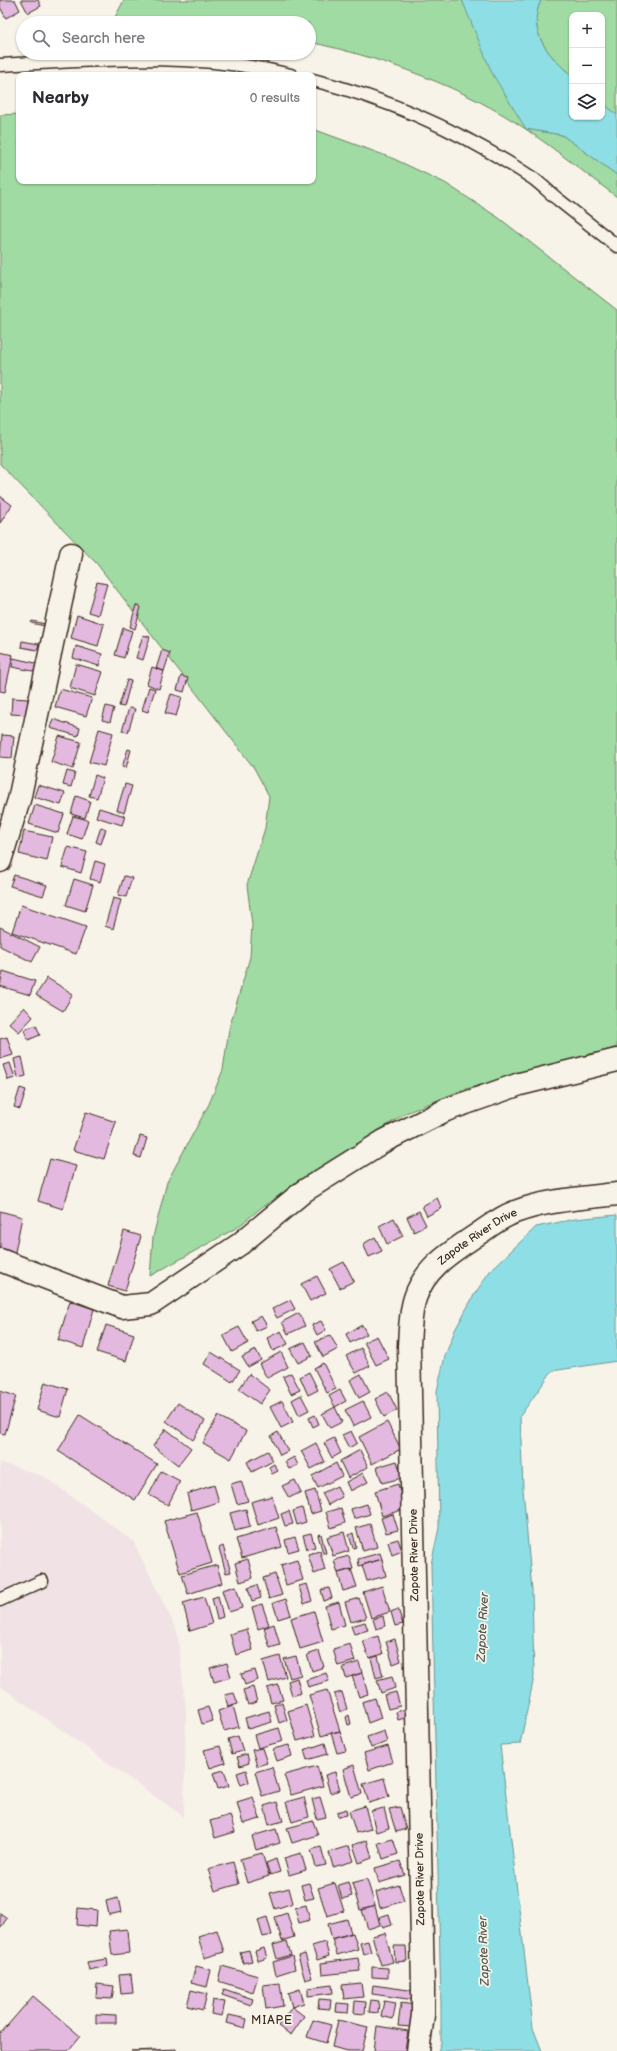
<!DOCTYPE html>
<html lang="en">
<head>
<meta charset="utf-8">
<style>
	:root { --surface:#fff; --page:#f7f7f7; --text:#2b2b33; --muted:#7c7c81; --line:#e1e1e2 }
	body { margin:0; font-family:"Balsamiq Sans",sans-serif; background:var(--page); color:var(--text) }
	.controls { position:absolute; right:12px; top:12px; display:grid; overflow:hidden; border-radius:8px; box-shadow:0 1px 3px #0004 }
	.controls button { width:36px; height:36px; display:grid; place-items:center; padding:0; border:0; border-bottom:1px solid var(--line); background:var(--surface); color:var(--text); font:20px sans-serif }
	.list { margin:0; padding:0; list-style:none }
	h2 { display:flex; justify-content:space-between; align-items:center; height:52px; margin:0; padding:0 16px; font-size:17px }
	h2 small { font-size:13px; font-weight:400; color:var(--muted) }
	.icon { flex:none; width:22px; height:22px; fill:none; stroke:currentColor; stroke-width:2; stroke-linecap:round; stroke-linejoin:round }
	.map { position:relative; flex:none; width:617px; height:2051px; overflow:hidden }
	.search { position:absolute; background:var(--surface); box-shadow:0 1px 3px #0004; left:16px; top:16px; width:300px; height:44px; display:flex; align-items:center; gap:10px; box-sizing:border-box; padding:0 14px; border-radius:22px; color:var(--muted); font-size:15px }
	.panel { position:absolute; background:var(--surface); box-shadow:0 1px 3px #0004; left:16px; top:72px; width:300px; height:112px; border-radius:8px }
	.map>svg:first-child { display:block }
	.built { fill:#f1e2e5 }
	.green { fill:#9fdba2; stroke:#6d8260 }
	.water { fill:#8edfe5; stroke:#6d9795 }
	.building { fill:#e3b9df; stroke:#3b2a1e }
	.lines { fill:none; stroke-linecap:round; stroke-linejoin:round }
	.lane-casing { stroke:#3b2a1e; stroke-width:15 }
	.street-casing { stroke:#3b2a1e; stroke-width:25 }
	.secondary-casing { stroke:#3b2a1e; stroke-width:25 }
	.lane { stroke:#f7f3e8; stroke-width:12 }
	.street { stroke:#f7f3e8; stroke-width:22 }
	.secondary { stroke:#f7f3e8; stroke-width:22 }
	.labels { text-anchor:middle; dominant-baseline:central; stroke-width:3.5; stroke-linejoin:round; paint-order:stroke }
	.street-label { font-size:11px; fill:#3b2a1e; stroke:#f7f3e8 }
	.water-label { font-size:12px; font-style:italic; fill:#505750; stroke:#f7f3e8 }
	.neighbourhood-label { font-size:12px; letter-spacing:1px; fill:#3b2a1e; stroke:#f7f3e8 }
</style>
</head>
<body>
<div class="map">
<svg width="617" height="2051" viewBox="0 0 617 2051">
	<rect width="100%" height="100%" fill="#f7f3e8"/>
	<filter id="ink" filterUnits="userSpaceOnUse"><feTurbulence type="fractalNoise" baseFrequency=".025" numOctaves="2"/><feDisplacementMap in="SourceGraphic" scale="8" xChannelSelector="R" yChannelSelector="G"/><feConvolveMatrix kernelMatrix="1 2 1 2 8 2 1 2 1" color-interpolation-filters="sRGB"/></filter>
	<g filter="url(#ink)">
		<path class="built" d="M0,1462L45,1477L133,1541L177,1631L186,1710L184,1817L0,1686Z"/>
		<path class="green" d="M124,0H462L526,129L562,135L617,175V197C587,175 558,151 527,130C466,88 381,57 309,42V23H112Z
			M541,0H617V115L602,102V15H572V76C549,56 526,32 541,0Z
			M19,114V181H313V129L392,158L445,183L499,218L617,310V1047L573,1062L462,1090L406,1113L308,1176L262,1207L238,1227L150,1276L153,1237L167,1182L209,1104L223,1070L229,1029L250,957L252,925L247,885L265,828L269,796L254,768L97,564L0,464V115Z"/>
		<path class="water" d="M462,0H541C526,32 549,56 572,76V117H602V102L617,115V175L562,135L526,129L492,73Z
			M617,1215V1361L552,1371L520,1416L523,1489L532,1590L534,1677L520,1744L500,1745L533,2028L542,2051H438L441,2043V2005L431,1564L439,1528L437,1391L445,1356L455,1330L474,1295L490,1271L536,1227L575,1219Z"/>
		<path class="building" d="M0,0H15L20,10L6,18L0,7Z
			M21,0H38L41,6L28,13Z
			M0,496L12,505L0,523Z
			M97,582L107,584L98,615L88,612Z
			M136,605L141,607L135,629L130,627Z
			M77,615L104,624L98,646L71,638Z
			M32,621L45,624V626L31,623Z
			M123,628L132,631L124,658L115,655Z
			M143,635L150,637L143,660L136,658Z
			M22,641L39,644L37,650L21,647Z
			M76,646L102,654L99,666L73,658Z
			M162,650L170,653L164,671L156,669Z
			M0,652L13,655L5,692L0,691Z
			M13,658L40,664L38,672L12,667Z
			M76,664L103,672L95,696L70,688Z
			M152,667L164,671L159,689L147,684Z
			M181,676L188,678L184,692L177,690Z
			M127,680L131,681L124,707L119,706Z
			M149,687L155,689L148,712L142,710Z
			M60,689L92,698L86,716L55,707Z
			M171,694L182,697L176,716L165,713Z
			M12,698L28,699L27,715L11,714Z
			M106,706L114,708L110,722L102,720Z
			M129,708L135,709L128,732L122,731Z
			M53,719L80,728L78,736L50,728Z
			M99,729L113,733L104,766L89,762Z
			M2,735L14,736L12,758L0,757Z
			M59,736L81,742L73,769L51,762Z
			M128,749L131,750L126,768L122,767Z
			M67,771L75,773L71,787L63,785Z
			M95,775L103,778L97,798L89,796Z
			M125,784L132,786L124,813L117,810Z
			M38,785L65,793L61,805L34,797Z
			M76,796L90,801L85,818L71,814Z
			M35,805L64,814L58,833L29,824Z
			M99,808L125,816L122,825L96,817Z
			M73,816L88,820L82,839L67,834Z
			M101,827L106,829L101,844L96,842Z
			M24,831L52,837L47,861L19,854Z
			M68,847L87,852L81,873L62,867Z
			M95,861L105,864L100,882L90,879Z
			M14,875L47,885L43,896L10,886Z
			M124,876L132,878L126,897L118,895Z
			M74,879L93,885L85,911L66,905Z
			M113,898L121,900L113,929L105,926Z
			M21,905L86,927L76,954L12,932Z
			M0,927L40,947L32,962L0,946Z
			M3,971L35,981L30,995L0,986Z
			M47,978L73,994L63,1011L36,995Z
			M24,1007L33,1017L19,1032L9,1023Z
			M36,1025L40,1035L28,1040L24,1030Z
			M7,1037L13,1055L0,1059V1039Z
			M22,1057L26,1076L18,1078L14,1059Z
			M10,1063L15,1078L8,1080L3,1065Z
			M20,1088L26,1090L20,1109L14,1107Z
			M86,1112L116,1122L104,1159L73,1150Z
			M140,1136L147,1138L141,1158L134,1156Z
			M50,1159L76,1166L63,1209L38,1201Z
			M437,1198L442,1208L427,1216L422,1206Z
			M0,1211L22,1217L14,1257L0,1248Z
			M419,1211L426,1225L414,1232L407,1217Z
			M394,1218L403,1236L387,1244L379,1226Z
			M124,1231L141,1236L125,1291L108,1286Z
			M375,1237L382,1251L369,1257L363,1244Z
			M344,1262L354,1281L340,1288L330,1269Z
			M317,1276L326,1293L310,1301L301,1284Z
			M290,1300L295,1309L277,1318L272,1309Z
			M70,1301L94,1309L83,1348L58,1340Z
			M299,1313L305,1326L288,1334L282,1322Z
			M261,1316L267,1326L256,1331L251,1321Z
			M321,1321L326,1330L317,1335L312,1325Z
			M106,1325L134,1334L126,1361L97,1352Z
			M362,1325L367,1334L350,1343L346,1334Z
			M239,1327L248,1343L232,1352L223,1335Z
			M281,1331L288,1344L273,1351L267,1338Z
			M330,1335L338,1349L323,1357L315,1342Z
			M377,1336L389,1359L376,1365L364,1342Z
			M305,1342L312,1356L298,1363L290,1349Z
			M361,1348L370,1366L356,1373L346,1356Z
			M256,1350L261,1360L248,1367L242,1357Z
			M211,1352L240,1370L232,1382L204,1364Z
			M281,1352L288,1367L267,1378L259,1364Z
			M323,1363L336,1389L327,1393L314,1368Z
			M309,1372L318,1390L308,1395L300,1377Z
			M291,1373L300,1390L291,1394L283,1377Z
			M249,1374L270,1390L260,1404L239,1389Z
			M361,1374L370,1392L359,1398L350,1380Z
			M45,1382L68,1389L60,1417L37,1410Z
			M340,1390L346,1401L335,1407L329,1396Z
			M0,1391L16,1396L5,1434L0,1433Z
			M388,1392L397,1410L384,1417L375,1399Z
			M301,1395L309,1410L299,1415L292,1400Z
			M282,1401L293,1422L281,1428L270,1407Z
			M363,1401L371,1417L353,1426L345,1410Z
			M178,1403L205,1421L193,1440L166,1421Z
			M335,1407L342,1422L330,1428L322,1414Z
			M80,1415L157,1464L135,1500L58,1451Z
			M315,1415L319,1424L313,1427L309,1418Z
			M218,1416L246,1431L231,1459L203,1443Z
			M387,1422L401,1449L372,1464L359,1437Z
			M166,1429L191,1448L178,1465L153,1446Z
			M351,1431L357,1443L349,1448L342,1435Z
			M278,1432L288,1451L280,1455L271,1436Z
			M334,1438L341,1453L332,1458L324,1443Z
			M316,1443L325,1462L311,1469L301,1451Z
			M360,1450L368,1467L348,1478L340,1461Z
			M268,1451L273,1461L252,1472L247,1462Z
			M294,1457L298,1465L289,1469L285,1462Z
			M397,1461L402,1478L382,1483L377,1467Z
			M336,1463L342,1476L318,1488L312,1476Z
			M274,1464L278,1471L272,1474L269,1467Z
			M161,1471L180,1481L168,1505L149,1495Z
			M363,1473L368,1482L350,1491L346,1482Z
			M295,1480L301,1492L289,1498L282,1486Z
			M241,1481L248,1501L237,1504L231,1484Z
			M398,1484L405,1509L382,1516L375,1491Z
			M214,1485L219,1502L191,1510L187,1494Z
			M337,1486L342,1497L328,1505L322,1493Z
			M315,1490L321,1511L311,1514L305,1493Z
			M272,1496L279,1518L258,1525L251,1502Z
			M367,1504L370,1514L354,1519L351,1509Z
			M302,1508L306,1522L297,1525L293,1511Z
			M341,1508L345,1523L331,1528L326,1512Z
			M246,1509L250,1527L235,1531L230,1513Z
			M289,1511L293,1524L285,1526L281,1514Z
			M197,1512L212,1563L180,1573L164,1521Z
			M393,1514L398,1530L386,1533L381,1518Z
			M370,1524L377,1547L363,1551L356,1528Z
			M276,1527L282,1547L242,1558L236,1539Z
			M344,1532L349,1551L333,1556L327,1537Z
			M311,1533L315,1547L307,1549L303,1535Z
			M353,1533L356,1547L353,1548L349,1535Z
			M321,1534L326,1553H323L318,1535Z
			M295,1537L299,1549L288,1552L285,1540Z
			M398,1539L402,1551L392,1555L388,1542Z
			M223,1546L231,1572L226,1573L219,1548Z
			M320,1551L325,1570L314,1574L308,1554Z
			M380,1553L382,1559L359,1566L358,1559Z
			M349,1556L353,1569L338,1573L334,1560Z
			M248,1559L253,1578L240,1582L235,1563Z
			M382,1559L386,1576L367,1581L362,1565Z
			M297,1560L303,1580L286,1585L281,1565Z
			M217,1565L222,1583L188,1594L182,1575Z
			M351,1569L357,1587L343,1591L338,1573Z
			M275,1574L282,1595L269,1599L263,1578Z
			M307,1584L312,1601L304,1604L299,1586Z
			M257,1585L261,1598L252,1601L248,1588Z
			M236,1586L242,1608L229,1612L222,1590Z
			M382,1586L390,1612L371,1618L363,1592Z
			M329,1588L332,1598L324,1601L321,1590Z
			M218,1596L223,1617L217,1619L212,1598Z
			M204,1597L212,1624L190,1631L183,1603Z
			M359,1598L366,1618L351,1622L345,1602Z
			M286,1599L291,1615L278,1619L273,1603Z
			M339,1602L345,1625L331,1629L325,1606Z
			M262,1604L269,1625L258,1629L252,1607Z
			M398,1609L403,1624L395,1626L391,1612Z
			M314,1611L323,1642L300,1649L291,1618Z
			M383,1616L385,1626L376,1629L373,1619Z
			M365,1622L368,1630L354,1634L351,1626Z
			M274,1624L280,1645L270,1648L264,1628Z
			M247,1629L253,1650L236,1655L230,1634Z
			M378,1636L383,1654L369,1658L363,1641Z
			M395,1639L401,1661L393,1664L386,1642Z
			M350,1644L355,1661L338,1666L333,1649Z
			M319,1651L324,1667L312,1671L307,1655Z
			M280,1656L286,1677L269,1682L263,1661Z
			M296,1656L301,1675L290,1678L284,1659Z
			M378,1656L383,1676L376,1678L371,1658Z
			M359,1662L362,1673L346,1678L343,1667Z
			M227,1663L231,1677L214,1682L210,1668Z
			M255,1670L258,1680L245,1685L241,1674Z
			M326,1673L329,1681L308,1687L306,1680Z
			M362,1673L368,1694L359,1697L352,1676Z
			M392,1676L395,1688L381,1693L377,1680Z
			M297,1678L301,1693L292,1696L288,1681Z
			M278,1685L283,1700L271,1703L267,1688Z
			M253,1687L257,1702L248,1705L243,1690Z
			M327,1690L340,1731L321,1736L309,1695Z
			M342,1692L347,1709L340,1712L334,1694Z
			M396,1692L400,1706L388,1709L384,1695Z
			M234,1693L238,1704L228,1707L225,1695Z
			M375,1698L381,1718L368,1723L362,1702Z
			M282,1703L287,1720L279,1723L274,1705Z
			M306,1705L315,1736L297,1741L288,1711Z
			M233,1706L239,1727L224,1731L218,1711Z
			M208,1707L213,1721L202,1724L198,1710Z
			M406,1709L408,1717L398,1720L396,1712Z
			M269,1711L272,1722L248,1729L245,1718Z
			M349,1715L351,1724L348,1725L346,1717Z
			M279,1728L283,1741L258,1748L254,1735Z
			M340,1731L346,1751L337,1753L331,1733Z
			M384,1731L387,1742L371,1748L367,1737Z
			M238,1736L243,1751L232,1754L228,1739Z
			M325,1743L328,1754L307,1760L304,1750Z
			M289,1745L292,1756L277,1761L273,1749Z
			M220,1746L225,1763L210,1768L204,1750Z
			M388,1746L393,1762L369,1770L364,1753Z
			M262,1748L267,1763L257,1766L252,1750Z
			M247,1754L249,1763L240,1766L237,1757Z
			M354,1765L362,1794L351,1797L343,1769Z
			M317,1766L323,1786L291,1795L284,1775Z
			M272,1767L279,1791L262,1796L255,1772Z
			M224,1770L229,1786L218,1789L213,1773Z
			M246,1770L249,1782L241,1785L237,1773Z
			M335,1772L340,1790L330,1793L325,1775Z
			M384,1778L389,1797L369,1803L363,1784Z
			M253,1797L260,1819L243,1824L237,1802Z
			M304,1797L309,1817L292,1822L286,1802Z
			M320,1797L326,1817L317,1819L312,1799Z
			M277,1802L283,1821L269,1825L264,1806Z
			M365,1806L371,1829L356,1833L349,1811Z
			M400,1807L406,1829L396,1832L389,1809Z
			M384,1808L389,1828L376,1832L371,1811Z
			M346,1809L347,1815L338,1817L337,1812Z
			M230,1815L235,1832L215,1838L210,1821Z
			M313,1821L318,1835L292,1843L287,1828Z
			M276,1829L280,1843L256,1850L252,1836Z
			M393,1839L398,1854L383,1859L378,1843Z
			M367,1840L372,1858L359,1863L353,1845Z
			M349,1846L354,1861L333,1867L329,1852Z
			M321,1847L326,1865L316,1867L311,1850Z
			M262,1853L269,1876L247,1883L240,1859Z
			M301,1853L306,1870L289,1875L284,1858Z
			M276,1859L280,1872L270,1875L266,1863Z
			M400,1861L405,1875L379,1883L375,1868Z
			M233,1862L239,1884L215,1891L208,1869Z
			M367,1879L375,1906L360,1910L352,1883Z
			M348,1882L352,1896L342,1899L338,1885Z
			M309,1883L314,1898L305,1900L301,1885Z
			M335,1883L344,1911L327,1916L318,1888Z
			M399,1885L404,1901L380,1908L376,1892Z
			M289,1888L293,1903L275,1909L270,1893Z
			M118,1898L121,1912L109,1915L106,1901Z
			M306,1905L310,1920L299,1923L295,1908Z
			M375,1906L380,1925L368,1929L362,1910Z
			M78,1908L97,1910L96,1927L77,1925Z
			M0,1913L7,1918L0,1929Z
			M287,1913L294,1937L282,1941L275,1917Z
			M389,1914L392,1925L383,1928L379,1917Z
			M267,1917L272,1935L263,1937L258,1920Z
			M347,1919L351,1933L332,1939L328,1924Z
			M127,1929L129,1953L112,1955L109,1931Z
			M217,1930L224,1952L204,1958L198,1936Z
			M353,1933L358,1949L337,1955L332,1939Z
			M385,1933L393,1962L381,1965L372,1936Z
			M287,1941L291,1955L277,1959L273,1945Z
			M368,1941L371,1952L363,1954L360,1943Z
			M325,1942L329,1956L317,1960L312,1946Z
			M394,1946H406L407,1961L395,1962Z
			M264,1948L267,1958L258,1961L255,1951Z
			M249,1950L252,1961L243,1963L240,1952Z
			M305,1954L312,1978L305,1980L298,1956Z
			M292,1956L295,1969L276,1975L273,1962Z
			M358,1958L360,1971L322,1975L321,1963Z
			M107,1959L108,1966L89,1970L87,1962Z
			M196,1966L211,1970L207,1987L191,1983Z
			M222,1966L258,1976L253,1992L218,1981Z
			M372,1967L388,1968V1978L372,1977Z
			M131,1974L133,1993L121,1994L119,1975Z
			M280,1983L283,2006L266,2009L263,1985Z
			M361,1983L363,1997L344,1999L342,1985Z
			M97,1984L114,1986L112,1999L96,1998Z
			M332,1985L333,1993L308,1996V1988Z
			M373,1985L416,1991L415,2000L372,1994Z
			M224,1989L253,1999L251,2005L222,1995Z
			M300,1989L304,2003L292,2007L288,1993Z
			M191,1990L207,1994L203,2010L187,2006Z
			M33,1996L80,2036L68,2051H2L0,2049V2034Z
			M319,1999L331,2000L330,2009L318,2008Z
			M213,2000L225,2002L222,2016L211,2014Z
			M371,2000L379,2001L378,2013L369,2012Z
			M355,2001L366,2002L365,2014L354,2013Z
			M384,2001L396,2003L393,2019L381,2016Z
			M337,2003L349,2004L348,2013L336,2012Z
			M401,2003L414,2005L411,2027L398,2026Z
			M292,2007L304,2016L291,2035L278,2026Z
			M96,2014L116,2015V2023H96Z
			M229,2015L247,2019L245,2028L227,2023Z
			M313,2020L331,2025L326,2043L307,2037Z
			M338,2020L368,2027L362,2051H348L332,2047Z
			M377,2026L408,2031L405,2051H374Z
			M176,2049V2051H131Z"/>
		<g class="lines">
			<defs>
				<path id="lane" d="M0,65C97,60 196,51 291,75
					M313,80C392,100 466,134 534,179C543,186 551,194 560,201C579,216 598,231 617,246
					M0,1600L42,1581"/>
				<path id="street" d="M0,861L19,800L71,554
					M0,1260L122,1307L151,1304L240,1244L304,1191L384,1141L446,1110L520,1084L617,1060"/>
				<g id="secondary">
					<path id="s1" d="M418,2051L423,2015V1986L409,1346C410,1330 410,1313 415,1298C425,1267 453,1251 478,1234C490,1226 501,1217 515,1212C547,1200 583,1198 617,1194"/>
				</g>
			</defs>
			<use href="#lane" class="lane-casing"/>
			<use href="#street" class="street-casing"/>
			<use href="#secondary" class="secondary-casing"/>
			<use href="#lane" class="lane"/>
			<use href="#street" class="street"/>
			<use href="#secondary" class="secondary"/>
		</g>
	</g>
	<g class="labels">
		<g class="street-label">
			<text stroke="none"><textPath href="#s1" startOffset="844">Zapote River Drive</textPath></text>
			<text transform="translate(414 1555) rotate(-91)">Zapote River Drive</text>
			<text transform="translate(420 1879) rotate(-91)">Zapote River Drive</text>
		</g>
		<g class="water-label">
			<text transform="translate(483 1627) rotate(-87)">Zapote River</text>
			<text transform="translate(484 1951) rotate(-92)">Zapote River</text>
		</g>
		<g class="neighbourhood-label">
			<text x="272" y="2020">MIAPE</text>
		</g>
	</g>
</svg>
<div class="controls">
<button>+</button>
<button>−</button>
<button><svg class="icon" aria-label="layers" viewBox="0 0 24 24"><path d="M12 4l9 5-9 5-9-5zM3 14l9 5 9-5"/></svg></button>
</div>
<div class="search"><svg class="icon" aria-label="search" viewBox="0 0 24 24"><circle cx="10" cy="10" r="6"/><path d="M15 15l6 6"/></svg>Search here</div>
<section class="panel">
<h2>Nearby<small>0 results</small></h2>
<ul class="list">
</ul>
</section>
</div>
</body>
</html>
